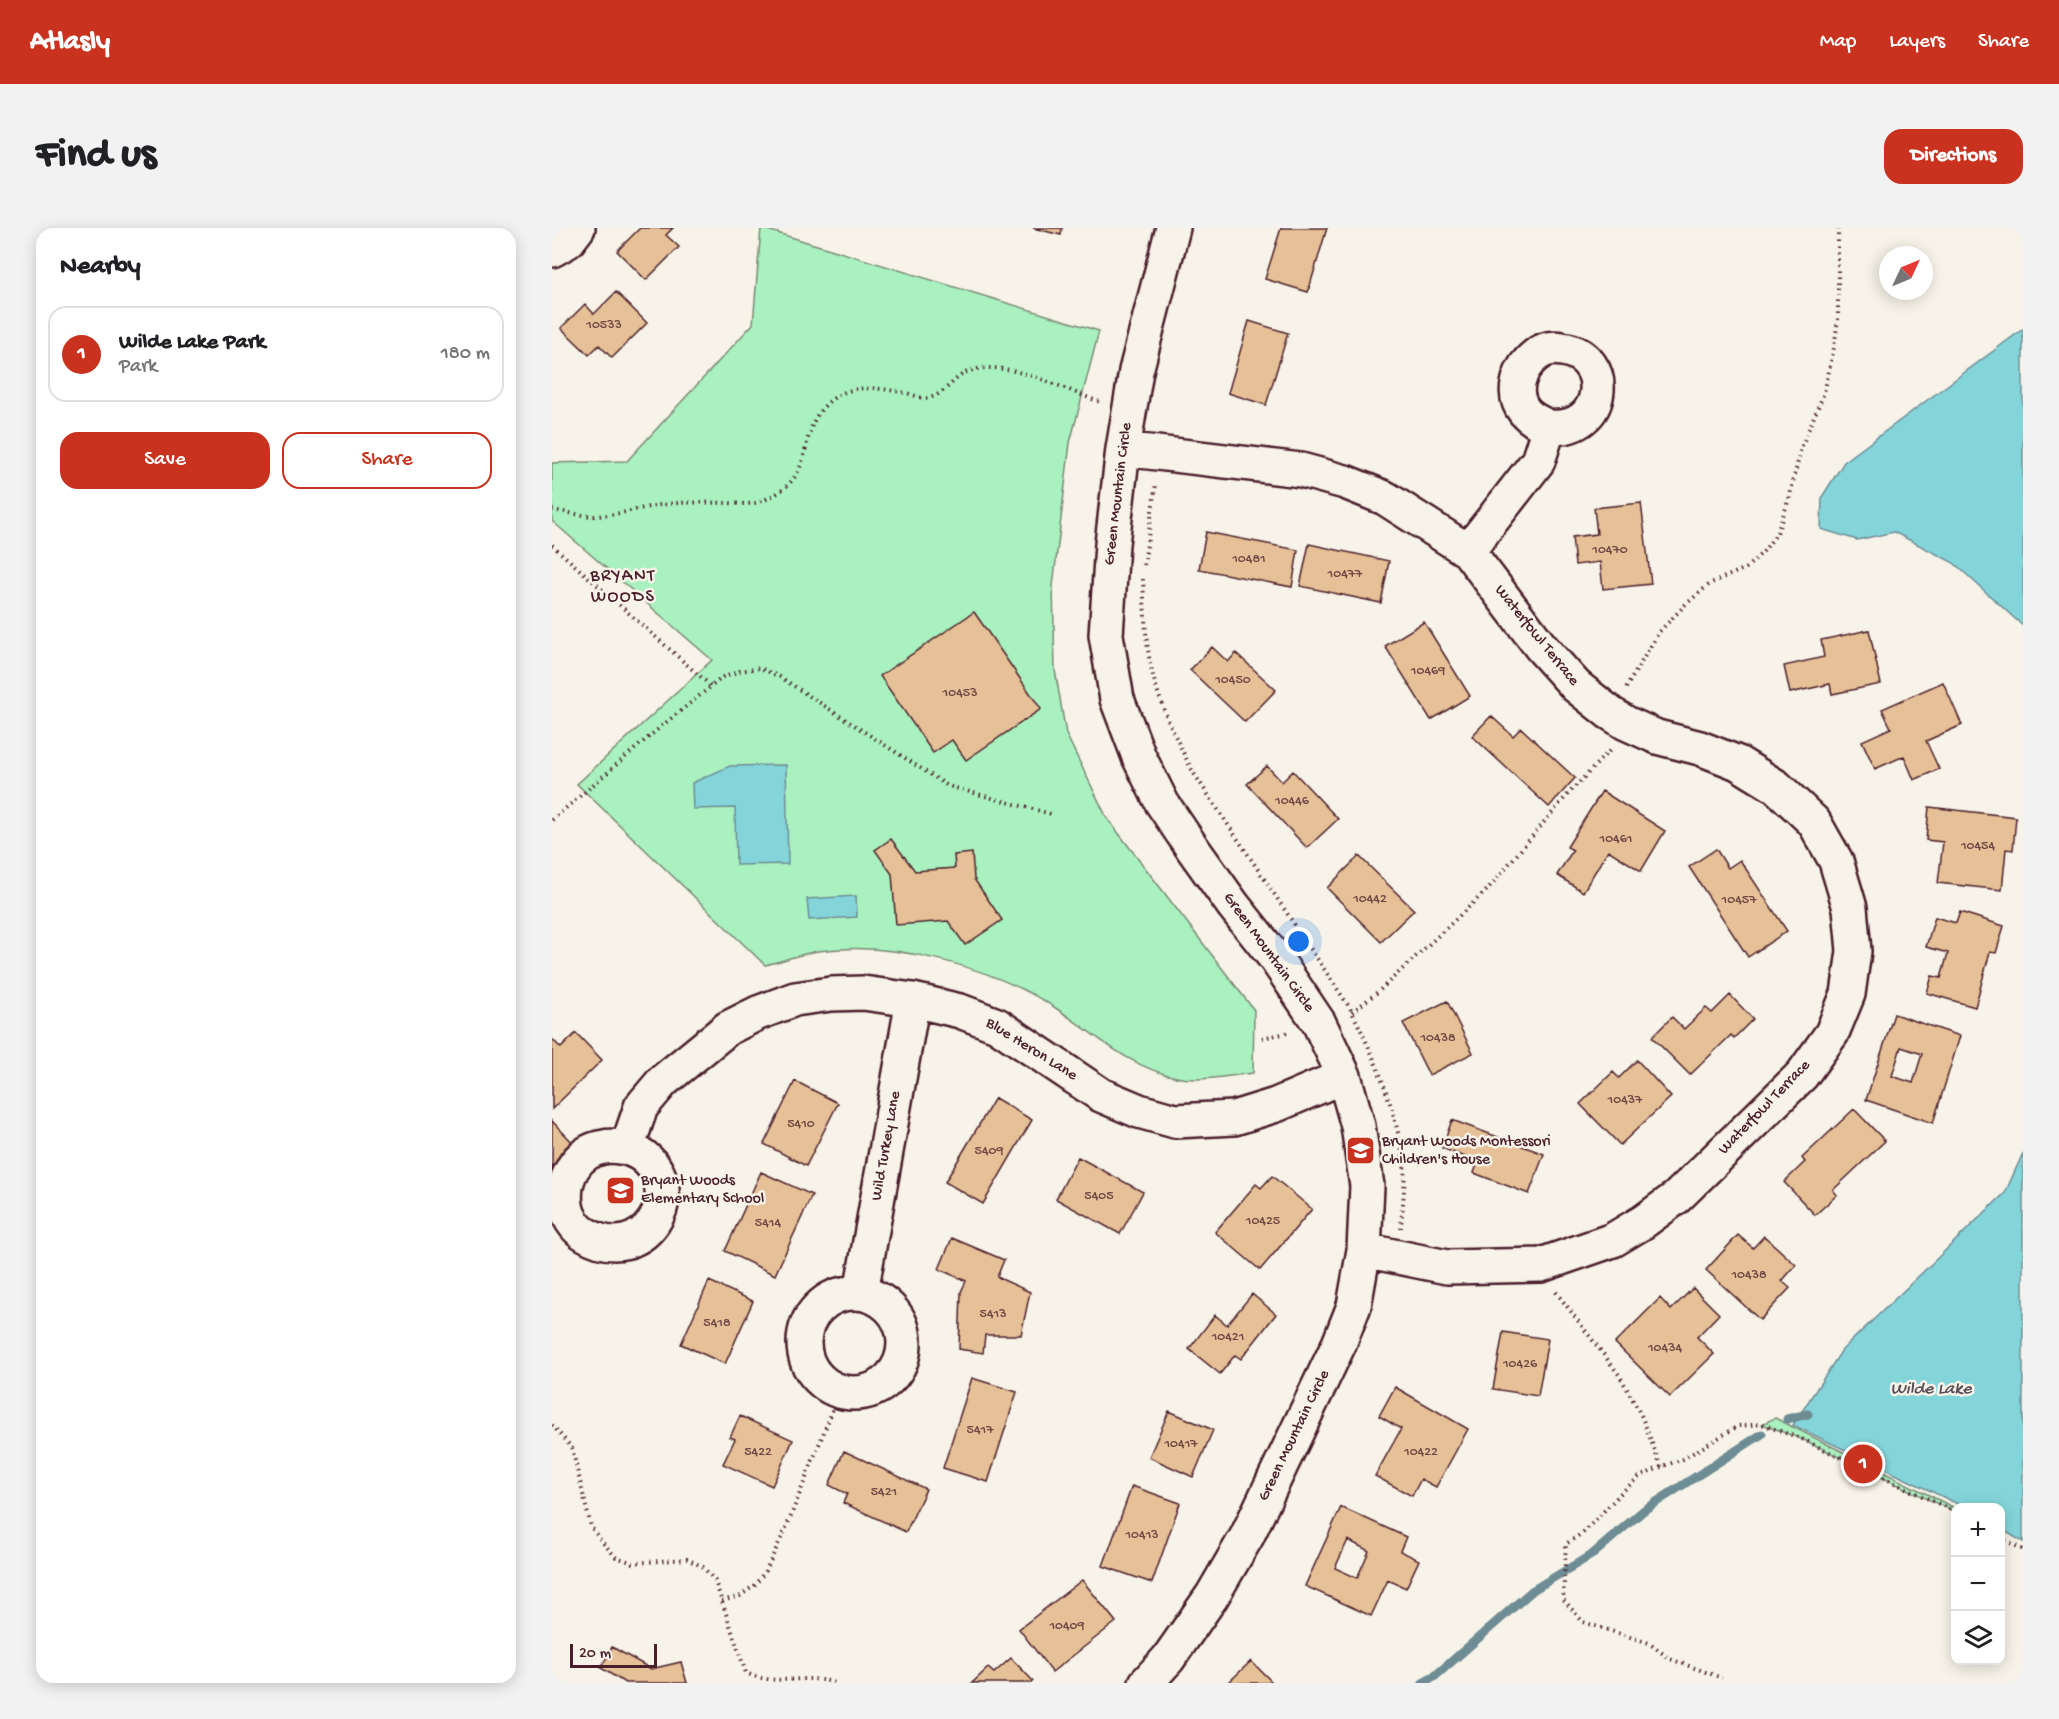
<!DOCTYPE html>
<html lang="en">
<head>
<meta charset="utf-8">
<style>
	:root { --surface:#fff; --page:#f2f2f2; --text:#202124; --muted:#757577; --line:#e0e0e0; --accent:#c8321e }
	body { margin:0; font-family:"Gochi Hand",sans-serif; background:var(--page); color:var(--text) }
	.controls { position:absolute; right:18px; bottom:18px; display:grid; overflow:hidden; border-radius:12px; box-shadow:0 3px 15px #0003 }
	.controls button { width:54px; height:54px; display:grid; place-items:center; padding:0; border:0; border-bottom:2px solid var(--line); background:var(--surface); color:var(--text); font:30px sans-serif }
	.compass { position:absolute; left:1327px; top:18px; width:54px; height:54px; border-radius:50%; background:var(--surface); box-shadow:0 3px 15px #0003; rotate:46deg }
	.scale { position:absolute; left:18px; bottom:15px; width:87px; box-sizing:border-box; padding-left:6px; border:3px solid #4a1f2b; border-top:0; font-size:16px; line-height:21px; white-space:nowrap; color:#4a1f2b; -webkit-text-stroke:4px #f7f3e8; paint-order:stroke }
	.you { position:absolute; left:747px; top:714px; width:21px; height:21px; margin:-15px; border:4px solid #fff; border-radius:50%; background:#1a73e8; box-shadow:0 0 0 9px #1a73e833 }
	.badge { display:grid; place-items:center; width:39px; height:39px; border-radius:50%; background:var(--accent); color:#fff; font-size:20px; font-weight:700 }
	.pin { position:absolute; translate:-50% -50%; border:3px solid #fff; box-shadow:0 2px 6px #0006 }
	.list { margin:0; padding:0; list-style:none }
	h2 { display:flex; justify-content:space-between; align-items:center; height:78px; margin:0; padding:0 24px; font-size:26px }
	h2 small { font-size:20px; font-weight:400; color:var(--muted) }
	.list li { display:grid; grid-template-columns:39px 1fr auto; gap:18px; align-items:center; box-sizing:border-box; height:96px; margin:0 12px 12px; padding:0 12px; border:2px solid var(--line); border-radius:18px }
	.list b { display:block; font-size:22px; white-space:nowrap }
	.list p { margin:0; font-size:20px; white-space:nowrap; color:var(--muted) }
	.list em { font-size:20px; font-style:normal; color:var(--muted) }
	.actions { display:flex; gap:12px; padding:18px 24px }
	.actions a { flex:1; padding:14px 0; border:2px solid var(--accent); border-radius:18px; text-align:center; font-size:21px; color:var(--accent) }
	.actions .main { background:var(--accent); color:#fff }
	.icon { flex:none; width:33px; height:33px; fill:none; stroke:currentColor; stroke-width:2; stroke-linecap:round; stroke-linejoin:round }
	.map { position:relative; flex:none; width:1471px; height:1455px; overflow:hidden; border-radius:18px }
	header { display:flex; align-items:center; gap:36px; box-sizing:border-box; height:84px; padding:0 30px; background:var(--accent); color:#fff }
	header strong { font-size:28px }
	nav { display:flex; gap:33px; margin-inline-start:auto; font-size:21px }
	.intro { display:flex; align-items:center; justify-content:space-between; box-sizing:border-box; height:144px; padding:0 36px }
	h1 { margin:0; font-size:42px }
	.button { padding:15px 27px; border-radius:18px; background:var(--accent); color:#fff; font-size:21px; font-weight:700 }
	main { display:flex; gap:36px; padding:0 36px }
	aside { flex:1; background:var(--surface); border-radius:18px; box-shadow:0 3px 15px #0003 }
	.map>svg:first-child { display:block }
	.green { fill:#a9f1bf; stroke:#7a8875; stroke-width:1.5 }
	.water { fill:#84d5da; stroke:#6d8c94; stroke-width:1.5 }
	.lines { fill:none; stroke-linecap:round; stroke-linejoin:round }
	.stream { stroke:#6d8c94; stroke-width:9 }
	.building { fill:#e6c096; stroke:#4a1f2b; stroke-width:1.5; fill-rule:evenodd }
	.minor-casing { stroke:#4a1f2b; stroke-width:38 }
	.path { stroke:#4a1f2b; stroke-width:4; stroke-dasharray:1.5 4.5; stroke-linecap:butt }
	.minor { stroke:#f7f3e8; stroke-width:33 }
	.labels { text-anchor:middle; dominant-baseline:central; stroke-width:5; stroke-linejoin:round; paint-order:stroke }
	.number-label { font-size:14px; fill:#714746 }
	.street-label { font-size:16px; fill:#4a1f2b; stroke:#f7f3e8 }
	.poi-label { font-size:16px; fill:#4a1f2b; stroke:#f7f3e8; text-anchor:start }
	.neighbourhood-label { font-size:18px; letter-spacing:1.5px; fill:#4a1f2b; stroke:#f7f3e8 }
	.water-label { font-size:18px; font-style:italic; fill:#584c57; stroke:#f7f3e8 }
</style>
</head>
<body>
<header>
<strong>Atlasly</strong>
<nav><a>Map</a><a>Layers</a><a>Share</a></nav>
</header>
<div class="intro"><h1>Find us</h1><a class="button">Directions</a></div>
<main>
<aside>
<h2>Nearby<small></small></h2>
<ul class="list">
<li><span class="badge">1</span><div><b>Wilde Lake Park</b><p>Park</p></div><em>180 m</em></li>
</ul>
<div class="actions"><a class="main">Save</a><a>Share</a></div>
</aside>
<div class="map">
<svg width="1471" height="1455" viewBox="0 0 1471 1455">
	<rect width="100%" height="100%" fill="#f7f3e8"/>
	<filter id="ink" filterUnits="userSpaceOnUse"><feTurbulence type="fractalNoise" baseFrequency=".0167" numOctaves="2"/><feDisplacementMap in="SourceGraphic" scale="12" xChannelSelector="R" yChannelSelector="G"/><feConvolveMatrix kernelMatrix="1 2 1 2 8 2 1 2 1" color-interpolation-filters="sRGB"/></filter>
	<g filter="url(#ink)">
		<path class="green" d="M209,0L547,103L518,215L501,358L503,442L514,506L555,590L702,782L701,845C680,848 644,854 624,849C576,839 542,805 502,779C439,739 341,712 266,723C248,726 230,733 213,737L25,556L160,432L0,293V235L75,233L201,96Z
			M1223,1190L1403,1280V1284L1252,1212L1210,1196Z"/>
		<path class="water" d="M1471,101V398L1402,335L1342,304L1305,312L1269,301L1270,269L1292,234Z
			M234,537L236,636L184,637L183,580L141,581L140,555L178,538Z
			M304,668L305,689L257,692L255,671Z
			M1471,925V1314L1449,1301L1448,1280L1412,1279L1241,1197L1290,1122L1453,965Z"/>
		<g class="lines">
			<path class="stream" d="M1235,1191L1256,1186
				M871,1455L882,1449L981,1362L1041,1326L1092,1282L1210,1206"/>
		</g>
		<path class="building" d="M88,0H121L114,7L127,19L94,52L65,23Z
			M481,0H510L509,7Z
			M729,0H775L756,64L713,51Z
			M64,64L95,95L60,130L47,117L37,127L9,100L33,76L42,86Z
			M697,93L736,105L714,177L676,165Z
			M1089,275L1099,356L1051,361L1048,334L1023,337L1020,309L1045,306L1042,280Z
			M654,304L746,322L740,359L647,341Z
			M757,316L837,333L829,375L748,358Z
			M422,384L489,481L414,532L400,512L381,525L328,448Z
			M872,394L918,468L879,492L833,418Z
			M1317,402L1329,456L1280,466L1278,456L1238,465L1232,438L1272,429L1269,412Z
			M660,419L676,434L684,425L724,462L693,494L638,442Z
			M1391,454L1410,497L1374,513L1387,541L1362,552L1352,528L1323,541L1310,513L1339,500L1330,481Z
			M939,488L961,508L969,500L1023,550L997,579L920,508Z
			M715,538L730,554L741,543L786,591L755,620L695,556Z
			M1050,563L1113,603L1089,643L1056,622L1031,664L1005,647L1021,622L1015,619Z
			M1377,579L1464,589L1461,622L1454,621L1450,662L1386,655L1391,614L1374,612Z
			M339,611L363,643L403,640L402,627L420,625L422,651L450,692L413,717L396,693L344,697L340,646L323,622Z
			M1164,621L1176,640L1188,632L1235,703L1196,729L1137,639Z
			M807,628L862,682L829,714L775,660Z
			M1408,684L1452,698L1444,725L1438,724L1423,779L1375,765L1380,748L1389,750L1396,725L1374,719L1383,689L1404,695Z
			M1178,767L1201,791L1182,810L1179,807L1138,847L1100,809L1120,789L1132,801L1154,780L1160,785Z
			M895,773L921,825L877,847L851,795Z
			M1342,786L1408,808L1381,895L1314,872ZM1349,819L1370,826L1361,855L1340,848Z
			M24,805L50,832L0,881V811L9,820Z
			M1085,832L1119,869L1068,917L1028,876L1061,844L1067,850Z
			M243,853L286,875L254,938L212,916Z
			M443,870L480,892L431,976L393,954Z
			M1302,881L1333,913L1281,962L1285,967L1263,987L1232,954L1253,934L1250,930Z
			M900,892L992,926L977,966L922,945L926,934L890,920Z
			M0,893L23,917L0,939Z
			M526,929L591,964L568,1006L504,971Z
			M209,944L260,967L223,1047L173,1023Z
			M720,948L760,981L708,1042L663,1004L704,956L709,960Z
			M1186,1007L1201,1020L1212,1008L1244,1037L1230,1053L1238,1060L1208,1092L1154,1042Z
			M400,1010L452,1032L445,1049L478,1064L469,1107H433L431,1125L407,1121L409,1064L414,1053L387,1041Z
			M157,1053L201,1073L173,1136L129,1116Z
			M1141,1060L1167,1086L1145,1109L1162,1126L1118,1169L1063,1115L1108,1070L1119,1082Z
			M700,1066L724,1086L689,1131L683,1127L668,1146L637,1121L663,1087L675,1097Z
			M951,1104L996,1111L986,1168L941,1161Z
			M420,1150L465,1164L436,1254L391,1240Z
			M843,1159L916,1201L884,1259L869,1251L860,1268L823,1248L849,1201L827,1188Z
			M617,1183L661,1202L641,1249L597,1229Z
			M188,1188L241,1212L220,1258L171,1236L183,1211L178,1209Z
			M292,1223L374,1261L354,1304L291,1275L295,1266L277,1257Z
			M580,1258L628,1275L600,1355L551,1338Z
			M789,1279L854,1309L848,1323L867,1332L854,1360L836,1352L819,1388L753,1358ZM796,1312L817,1323L805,1350L783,1340Z
			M530,1352L564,1394L500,1444L467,1401Z
			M60,1419L99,1441L129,1434L135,1455H73L49,1440Z
			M459,1430L481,1453L479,1455H420L436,1440L442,1445Z
			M699,1433L721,1455H676Z"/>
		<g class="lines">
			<defs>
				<path id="minor" d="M0,22L16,13L26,0
					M571,221L749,242L793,254L833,270L916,323L989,419L1024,458L1058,485L1074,495L1105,509L1148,520L1186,535L1225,559L1262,594L1284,633L1298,680L1302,723L1296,766L1280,805L1250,847L1125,969L1091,994L1061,1012L989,1037L895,1039L812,1022
					M916,323L986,233L997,199C1055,205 1062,128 1010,121C1000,119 991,121 984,127C967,140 958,166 973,184C980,192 988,195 997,199
					M75,920C68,919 59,917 52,919C24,923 10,951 14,977C15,988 24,1001 33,1006C91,1041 138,965 91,928C87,925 80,922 75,920L89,879L111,853L176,800L206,785L243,771L279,766L311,765L361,772L408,783L445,797L549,867L587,883L623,893L682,890L724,877L792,848
					M309,1064L361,772
					M252 1115a50 50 0 1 1 100 0a50 50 0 1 1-100 0Z
					M594,1455L616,1431L660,1368L695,1308L787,1116L802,1078L812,1022L815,958L806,898L792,848L767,795L724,731L681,677L641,621L610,575L587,529L565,471L554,407L560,316L571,221L584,143L621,0"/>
			</defs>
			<use href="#minor" class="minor-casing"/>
			<path class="path" d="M0,282C15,284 30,288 45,288C67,287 87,280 108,277C128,274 150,274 171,275C181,275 194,277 203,275C210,274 218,269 224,266C263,242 246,209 270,181C292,154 323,159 354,165C360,166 370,171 376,170C392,167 401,151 413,145C450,127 512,162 548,174
				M0,317L159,458
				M592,337L604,256
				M591,351C593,385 593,425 604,458C613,488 627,517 641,544L798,780C823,829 844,881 852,936C854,956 850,980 849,1000
				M1074,460L1107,404L1133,377L1159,355L1194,340L1211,324L1225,305L1237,271L1249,220L1272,165L1282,120L1286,91V0
				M0,592L112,496L171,449L188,443L208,440L228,449L396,558L499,586
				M800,784L827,763L934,663L1016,566L1058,522
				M710,810L735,805
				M1004,1064L1068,1148L1090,1189L1109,1239L1131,1231L1186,1198L1210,1196L1252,1212L1404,1284
				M0,1197L20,1220L39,1299L51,1315L64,1329L81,1335L135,1331L151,1339L163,1353L194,1445C217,1455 232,1451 257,1451C266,1451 276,1453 286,1455
				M1109,1239L1087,1249L1069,1265L1032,1304L1014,1316L1011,1371L1031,1394L1097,1415L1118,1431L1170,1450
				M1448,1309L1471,1322
				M170,1373L188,1368L203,1357L214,1342L235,1298L288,1163"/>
			<use href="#minor" class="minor"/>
		</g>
	</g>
	<defs>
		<symbol id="school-square" viewBox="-11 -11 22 22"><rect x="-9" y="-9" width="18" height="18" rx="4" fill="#c8321e" stroke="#f7f3e8"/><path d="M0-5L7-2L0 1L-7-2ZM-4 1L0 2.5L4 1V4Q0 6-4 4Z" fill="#fff"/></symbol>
	</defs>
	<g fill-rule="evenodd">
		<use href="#school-square" x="792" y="906" width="33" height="33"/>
		<use href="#school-square" x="52" y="946" width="33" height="33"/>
	</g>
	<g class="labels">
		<g class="number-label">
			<text x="52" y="97">10533</text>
			<text x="1058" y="322">10470</text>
			<text x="697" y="331">10481</text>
			<text x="793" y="346">10477</text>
			<text x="876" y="443">10469</text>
			<text x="681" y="452">10450</text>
			<text x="408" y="465">10453</text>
			<text x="740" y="573">10446</text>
			<text x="1064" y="611">10461</text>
			<text x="1426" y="618">10454</text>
			<text x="818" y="671">10442</text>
			<text x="1187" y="672">10457</text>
			<text x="886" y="810">10438</text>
			<text x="1073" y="872">10437</text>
			<text x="249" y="896">5410</text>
			<text x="437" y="923">5409</text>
			<text x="547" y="968">5405</text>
			<text x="711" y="993">10425</text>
			<text x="216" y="995">5414</text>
			<text x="1197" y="1047">10438</text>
			<text x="441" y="1086">5413</text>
			<text x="165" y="1095">5418</text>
			<text x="676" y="1109">10421</text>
			<text x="1113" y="1120">10434</text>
			<text x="968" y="1136">10426</text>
			<text x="428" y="1202">5417</text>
			<text x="629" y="1216">10417</text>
			<text x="206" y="1224">5422</text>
			<text x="869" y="1224">10422</text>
			<text x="332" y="1264">5421</text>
			<text x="590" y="1307">10413</text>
			<text x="515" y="1398">10409</text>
		</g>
		<g class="street-label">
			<text transform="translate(567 266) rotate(-83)">Green Mountain Circle</text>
			<text transform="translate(984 408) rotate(51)">Waterfowl Terrace</text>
			<text transform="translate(716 725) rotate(54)">Green Mountain Circle</text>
			<text transform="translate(479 822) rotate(32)">Blue Heron Lane</text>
			<text transform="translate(1213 880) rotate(-46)">Waterfowl Terrace</text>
			<text transform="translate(335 918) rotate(-80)">Wild Turkey Lane</text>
			<text transform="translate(743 1208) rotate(-64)">Green Mountain Circle</text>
		</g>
		<g class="poi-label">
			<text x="830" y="914">Bryant Woods Montessori<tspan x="830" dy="18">Children's House</tspan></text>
			<text x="89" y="953">Bryant Woods<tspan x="89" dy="18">Elementary School</tspan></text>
		</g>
		<g class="neighbourhood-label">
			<text x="71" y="348">BRYANT<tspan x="71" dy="21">WOODS</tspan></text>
		</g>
		<g class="water-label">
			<text x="1379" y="1161">Wilde Lake</text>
		</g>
	</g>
</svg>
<div class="controls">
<button>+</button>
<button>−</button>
<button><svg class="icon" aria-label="layers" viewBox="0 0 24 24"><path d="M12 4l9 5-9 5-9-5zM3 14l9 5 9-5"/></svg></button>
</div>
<svg class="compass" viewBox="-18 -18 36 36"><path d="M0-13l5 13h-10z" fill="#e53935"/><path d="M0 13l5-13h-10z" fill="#757577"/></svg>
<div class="scale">20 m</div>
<div class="you"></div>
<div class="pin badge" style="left:1311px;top:1236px">1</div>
</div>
</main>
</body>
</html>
